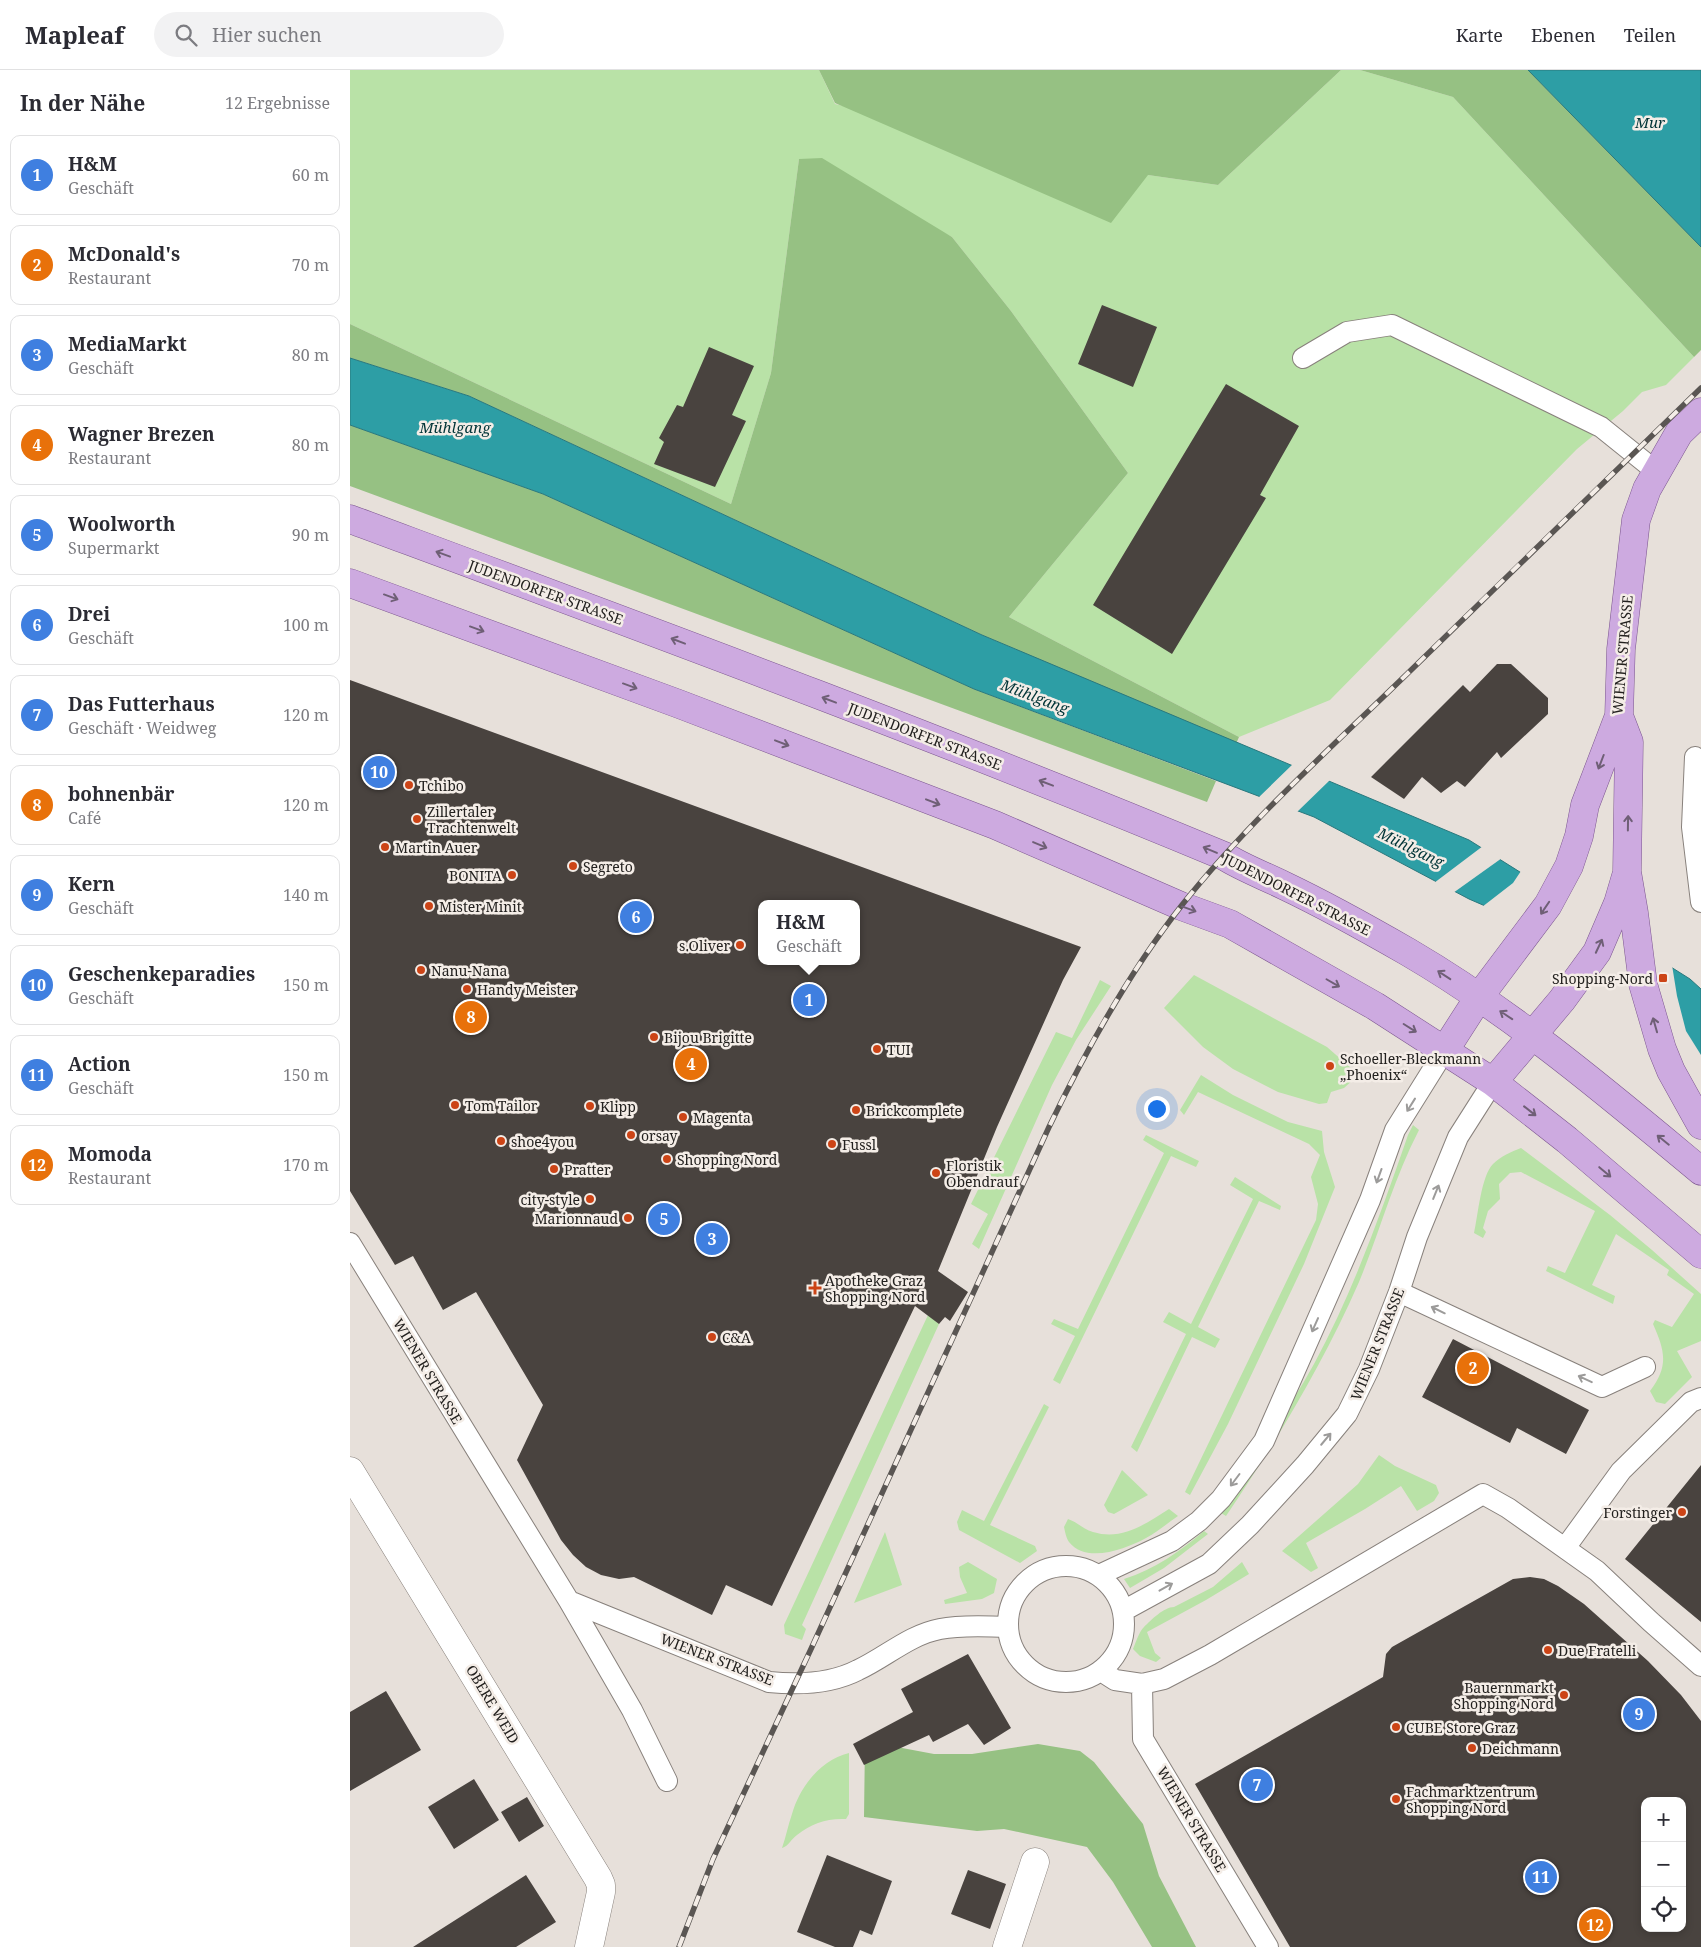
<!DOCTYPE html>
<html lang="de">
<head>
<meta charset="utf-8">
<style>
	:root { --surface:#fff; --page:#f2f2f3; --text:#2b2b33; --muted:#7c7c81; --line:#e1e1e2; --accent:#cc4416 }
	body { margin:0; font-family:"Noto Serif",serif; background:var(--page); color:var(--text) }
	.controls { position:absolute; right:15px; bottom:15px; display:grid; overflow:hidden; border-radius:10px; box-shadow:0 2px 8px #0003 }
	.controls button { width:45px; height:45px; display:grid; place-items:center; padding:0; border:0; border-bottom:1px solid var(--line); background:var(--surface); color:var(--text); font:25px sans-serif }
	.you { position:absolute; left:806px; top:1038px; width:18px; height:18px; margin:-12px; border:4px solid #fff; border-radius:50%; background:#1a73e8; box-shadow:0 0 0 8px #1a73e833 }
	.badge { display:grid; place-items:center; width:32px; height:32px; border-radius:50%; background:var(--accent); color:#fff; font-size:16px; font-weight:700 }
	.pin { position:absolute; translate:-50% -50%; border:2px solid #fff; box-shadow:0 1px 5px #0006 }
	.popup { position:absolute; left:408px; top:830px; width:102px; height:65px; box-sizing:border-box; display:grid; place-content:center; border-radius:10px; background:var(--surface); filter:drop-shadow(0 1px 4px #0005); font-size:16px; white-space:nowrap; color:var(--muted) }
	.popup b { font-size:19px; color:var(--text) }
	.popup::after { content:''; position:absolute; left:50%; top:100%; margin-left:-10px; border:10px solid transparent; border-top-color:var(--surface) }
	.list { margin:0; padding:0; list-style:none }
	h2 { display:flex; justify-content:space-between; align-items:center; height:65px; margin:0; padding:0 20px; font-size:21px }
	h2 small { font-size:16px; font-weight:400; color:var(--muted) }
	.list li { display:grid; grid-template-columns:32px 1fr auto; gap:15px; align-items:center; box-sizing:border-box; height:80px; margin:0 10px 10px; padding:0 10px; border:1px solid var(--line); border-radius:10px }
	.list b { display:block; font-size:19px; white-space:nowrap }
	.list p { margin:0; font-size:16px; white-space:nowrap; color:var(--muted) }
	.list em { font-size:16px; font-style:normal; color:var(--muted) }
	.icon { flex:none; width:28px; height:28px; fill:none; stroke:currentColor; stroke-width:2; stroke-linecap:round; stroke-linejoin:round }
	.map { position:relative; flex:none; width:1351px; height:1877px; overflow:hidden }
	header { display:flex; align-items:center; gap:30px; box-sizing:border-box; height:70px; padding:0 25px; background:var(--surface); border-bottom:1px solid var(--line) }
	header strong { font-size:24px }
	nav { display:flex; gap:28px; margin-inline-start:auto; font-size:18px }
	.search { width:350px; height:45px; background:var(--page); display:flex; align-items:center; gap:12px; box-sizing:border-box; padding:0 18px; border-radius:28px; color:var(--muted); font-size:19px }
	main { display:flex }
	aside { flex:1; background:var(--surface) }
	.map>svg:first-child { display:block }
	.green { fill:#b9e2a7 }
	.forest { fill:#96c183 }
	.water { fill:#2d9ea5; stroke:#2a787d }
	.pier { fill:#e7e0da }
	.building { fill:#49433f; fill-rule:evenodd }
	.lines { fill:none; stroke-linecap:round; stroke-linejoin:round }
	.lane-casing { stroke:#88817c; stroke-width:22 }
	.street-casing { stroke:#88817c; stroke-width:29 }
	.primary-casing { stroke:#7c568f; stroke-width:29 }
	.lane { stroke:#fff; stroke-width:20 }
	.street { stroke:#fff; stroke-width:28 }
	.primary { stroke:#cdaae0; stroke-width:28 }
	.rail-casing { stroke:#5a5653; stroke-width:5.5 }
	.rail { stroke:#f4ede7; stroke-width:4; stroke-dasharray:11; stroke-linecap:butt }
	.oneway { stroke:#6f5f76 }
	.oneway2 { stroke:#9c9b9a }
	.poi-dot { fill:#cc4416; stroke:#f4ede7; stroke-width:2 }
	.labels { text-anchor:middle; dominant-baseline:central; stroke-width:5; stroke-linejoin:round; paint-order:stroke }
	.street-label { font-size:14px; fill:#23211f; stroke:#f4ede7 }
	.poi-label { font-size:14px; fill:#23211f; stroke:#f4ede7; text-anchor:start }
	.water-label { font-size:15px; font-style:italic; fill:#003437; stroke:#f4ede7 }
</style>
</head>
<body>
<header>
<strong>Mapleaf</strong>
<div class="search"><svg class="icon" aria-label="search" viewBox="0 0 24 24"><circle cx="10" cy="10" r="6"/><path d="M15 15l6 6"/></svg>Hier suchen</div>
<nav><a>Karte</a><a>Ebenen</a><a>Teilen</a></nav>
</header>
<main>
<aside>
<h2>In der Nähe<small>12 Ergebnisse</small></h2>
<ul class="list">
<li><span class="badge" style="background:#3f7fe0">1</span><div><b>H&amp;M</b><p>Geschäft</p></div><em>60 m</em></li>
<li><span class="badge" style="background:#e8710a">2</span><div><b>McDonald's</b><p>Restaurant</p></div><em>70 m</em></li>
<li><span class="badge" style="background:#3f7fe0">3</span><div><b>MediaMarkt</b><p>Geschäft</p></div><em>80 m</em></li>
<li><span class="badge" style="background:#e8710a">4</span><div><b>Wagner Brezen</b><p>Restaurant</p></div><em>80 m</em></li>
<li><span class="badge" style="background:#3f7fe0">5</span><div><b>Woolworth</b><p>Supermarkt</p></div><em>90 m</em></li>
<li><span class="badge" style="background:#3f7fe0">6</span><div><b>Drei</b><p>Geschäft</p></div><em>100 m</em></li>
<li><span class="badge" style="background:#3f7fe0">7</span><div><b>Das Futterhaus</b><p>Geschäft · Weidweg</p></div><em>120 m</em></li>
<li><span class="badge" style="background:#e8710a">8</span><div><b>bohnenbär</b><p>Café</p></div><em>120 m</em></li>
<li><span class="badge" style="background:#3f7fe0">9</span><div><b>Kern</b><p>Geschäft</p></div><em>140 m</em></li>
<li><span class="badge" style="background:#3f7fe0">10</span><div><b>Geschenkeparadies</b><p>Geschäft</p></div><em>150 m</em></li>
<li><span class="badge" style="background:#3f7fe0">11</span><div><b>Action</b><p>Geschäft</p></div><em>150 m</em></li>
<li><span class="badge" style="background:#e8710a">12</span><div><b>Momoda</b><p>Restaurant</p></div><em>170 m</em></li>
</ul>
</aside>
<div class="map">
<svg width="1351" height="1877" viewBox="0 0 1351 1877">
	<rect width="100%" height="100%" fill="#e7e0da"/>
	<path class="green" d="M0,0H469L485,34L798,105L868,115L991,0H1010L1103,27L1344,287L1316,315L1292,322L1273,341L1227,379L980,630L889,667L659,547L778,403L661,241L602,167L449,89L421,303L381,434L0,254Z
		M844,905L977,977L1001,998L1003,1010L994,1018L981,1022L977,1033L969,1034L928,1022L883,999L853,977L814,938Z
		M750,910L761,916L726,970L702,1015L629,1179L622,1174L638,1144L621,1134L706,962L722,968Z
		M851,1005L883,1025L938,1052L972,1061L974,1082L985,1117L954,1194L878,1354L840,1425L835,1422L966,1150L968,1134L961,1107L970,1085L959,1074L848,1022L834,1045L830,1040Z
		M1063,1055L1069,1060C1044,1108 1030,1161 1009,1212C973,1294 926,1372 876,1446L871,1443C890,1417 906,1390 922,1363C936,1340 951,1318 964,1294C1003,1222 1031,1143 1058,1065Z
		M796,1065L849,1091L846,1097L821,1086L710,1314L703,1310L725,1266L701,1254L704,1249L728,1259L814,1083L793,1070Z
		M1171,1078L1260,1145L1302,1180L1351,1224V1271L1327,1281L1342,1307L1315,1334L1306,1332L1300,1321C1319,1296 1315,1281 1303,1254L1305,1250L1322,1257L1344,1224L1317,1205L1319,1200L1266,1164L1242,1215L1265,1226L1263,1234L1196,1201L1198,1196L1215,1203L1245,1141L1171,1102L1160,1103L1149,1114L1150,1129L1138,1141L1133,1158L1136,1162L1133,1168L1124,1163C1128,1146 1131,1106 1143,1094C1151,1086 1161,1082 1171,1078Z
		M885,1107L931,1136L930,1140L909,1131L848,1257L870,1269L865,1278L842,1267L787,1382L781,1377L836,1264L813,1252L819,1242L841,1254L903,1129L880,1115Z
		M578,1245L589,1254L452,1555L456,1559L452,1570L435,1564L434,1555Z
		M694,1334L699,1337L640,1455L685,1476L687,1481L670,1493L609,1460L607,1452L612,1440L634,1451Z
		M1029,1385L1045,1396L1086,1415L1089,1423L1084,1431L1067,1441L1051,1416L1015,1439L956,1473L968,1498L961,1502L932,1481L1008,1414Z
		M772,1400L798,1425L764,1444L758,1442L754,1435Z
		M819,1439L828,1446C818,1453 807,1462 796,1468C776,1479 736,1494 719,1472C716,1468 715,1461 714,1457L718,1449C727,1452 733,1459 743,1462C772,1471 795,1454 819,1439Z
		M854,1461L858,1464L814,1498L780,1518L774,1509C805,1499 829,1482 854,1461Z
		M535,1462L552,1515L504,1533Z
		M618,1492L647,1509L644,1523L632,1529L595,1534L594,1530L617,1523L610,1507L609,1497Z
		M892,1492L899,1504L856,1530L797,1562L805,1583L811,1588L806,1592L790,1586L783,1579C786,1572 789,1562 794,1557C801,1550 814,1537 824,1537L863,1517Z
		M499,1683V1744L496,1749C477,1748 462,1753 447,1765C441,1769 439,1776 432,1778C436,1767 438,1755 442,1744C450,1716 471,1690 499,1683Z"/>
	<path class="forest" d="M469,0H991L868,115L798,105L761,153L485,33Z
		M1010,0H1178L1351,177V280L1344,287L1103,27Z
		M472,88L602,167L661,241L778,403L659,547L889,667L886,674L632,565L119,326L0,288V254L381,434L421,303L449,89Z
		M0,355L193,424L624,619L866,711L857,732L0,416Z
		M515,1671L584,1684H622L688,1674L730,1681L744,1692L793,1754L809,1806L846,1877H802L763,1812L737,1777L654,1759L627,1761L514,1747Z"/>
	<path class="water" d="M1178,0H1351V177Z
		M0,288L119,326L632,565L1119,770L1340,909L1351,919V992L1200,864L1119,829L964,747L624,619L193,424L0,355Z"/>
	<path class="pier" d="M943,694L980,710L946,743L907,729Z
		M1133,776L1152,788L1103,823L1084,813Z
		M1171,801L1322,895L1327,926L1336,961L1351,985V995L1198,866L1132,837L1163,813Z"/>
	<path class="building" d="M752,235L807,257L783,317L728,294Z
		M359,277L404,296L382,345L396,351L365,417L304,394L314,372L309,368L327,335L333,337Z
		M876,314L949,356L910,425L916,428L822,584L743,535Z
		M1147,594H1161L1198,628V644L1151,688L1147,682L1115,717L1107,711L1091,723L1072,707L1054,729L1021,707L1113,615L1120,622Z
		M0,610L731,877L713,910L647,1057L588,1201L618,1222L600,1251L595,1247L589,1254L565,1236L422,1536L376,1515L362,1545L284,1507L269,1509L251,1505L236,1497L223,1485L211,1470L167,1390L193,1335L126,1222L93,1240L63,1186L45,1195L0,1121ZM412,834H506V891H412Z
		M1103,1269L1239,1340L1216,1384L1167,1358L1160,1373L1072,1327Z
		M1351,1395V1552L1275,1489Z
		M1180,1507L1194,1509L1208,1516L1234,1534L1298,1591L1331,1625L1351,1651V1877H940L845,1714L1033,1607L1036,1584L1042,1577L1163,1509ZM1295,1731H1332V1858H1295Z
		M618,1584L661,1658L634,1675L618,1654L583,1672L579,1665L514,1695L503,1674L563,1642L551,1619Z
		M36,1621L71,1680L0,1721V1642Z
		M124,1709L149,1750L104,1779L78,1737Z
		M177,1727L194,1756L169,1772L151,1742Z
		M477,1785L542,1811L522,1865L510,1860L503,1877H485L447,1862Z
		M618,1800L656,1814L640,1859L601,1844Z
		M176,1805L206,1852L166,1877H63Z"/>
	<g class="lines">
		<defs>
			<path id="lane" d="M953,288L997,262L1042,255L1251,357L1307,402
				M1345,687L1342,757L1351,832
				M0,1173L219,1531
				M1049,1222L1252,1317L1295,1297
				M1215,1478L1271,1401L1341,1332L1351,1328
				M658 1554a58 58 0 1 1 116 0a58 58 0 1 1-116 0Z
				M749,1505L822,1471L849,1451L871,1429L914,1371L1020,1130L1045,1060L1095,980
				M773,1541L859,1494L900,1455L955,1395L997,1344L1019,1299L1049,1222L1067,1167L1108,1067L1143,1012
				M751,1601L765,1610L792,1614L814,1609L860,1585L1133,1424L1158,1438L1247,1501L1301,1552L1351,1596
				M792,1614L793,1669L918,1877
				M317,1711L282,1640L219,1531L419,1612C449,1615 481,1614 508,1600C536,1587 559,1565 590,1559C609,1555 638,1556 658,1557"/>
			<path id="street" d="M0,1401L248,1808L251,1815V1822L239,1877
				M657,1877L685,1792"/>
			<path id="primary" d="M0,449C293,558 586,666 874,786C893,798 915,806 935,816C977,836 1018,859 1058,882C1164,944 1257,1023 1351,1101
				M0,513L329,634L645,755L831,836L880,854L1025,936L1143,1012L1217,1070L1351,1184
				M1269,646L1279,672L1277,802L1284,843L1293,914L1312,979L1321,1001L1351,1055
				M1095,980L1129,927L1198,835L1219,796L1229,766L1235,735L1269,646L1271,579L1286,450L1297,419L1329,363L1351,342
				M1143,1012L1212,930L1247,882L1268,833L1276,806"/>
		</defs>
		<use href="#lane" class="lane-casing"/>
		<use href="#street" class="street-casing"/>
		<use href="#primary" class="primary-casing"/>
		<use href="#lane" class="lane"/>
		<use href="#street" class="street"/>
		<use href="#primary" class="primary"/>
		<defs>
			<path id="rail" d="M329,1877L363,1789L461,1579L699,1057C736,980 779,902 832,835C899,751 981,678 1058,603C1155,508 1253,413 1351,318"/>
		</defs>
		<use href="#rail" class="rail-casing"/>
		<use href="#rail" class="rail"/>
	</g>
	<defs><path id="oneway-shaft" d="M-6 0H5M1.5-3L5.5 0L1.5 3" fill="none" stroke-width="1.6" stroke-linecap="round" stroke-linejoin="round" transform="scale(1.25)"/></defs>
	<g class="oneway">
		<use href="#oneway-shaft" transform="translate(93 484) rotate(-160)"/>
		<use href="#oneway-shaft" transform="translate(41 527) rotate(20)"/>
		<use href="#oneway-shaft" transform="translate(127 559) rotate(20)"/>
		<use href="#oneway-shaft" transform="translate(328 571) rotate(-159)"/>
		<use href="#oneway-shaft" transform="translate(280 616) rotate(20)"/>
		<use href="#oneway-shaft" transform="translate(479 630) rotate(-159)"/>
		<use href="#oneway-shaft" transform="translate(432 673) rotate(21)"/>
		<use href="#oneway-shaft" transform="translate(1251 692) rotate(111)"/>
		<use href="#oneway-shaft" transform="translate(696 713) rotate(-159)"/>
		<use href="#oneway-shaft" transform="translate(583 732) rotate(21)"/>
		<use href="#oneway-shaft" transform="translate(1278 753) rotate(-89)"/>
		<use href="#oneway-shaft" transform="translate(690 775) rotate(23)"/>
		<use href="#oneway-shaft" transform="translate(860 780) rotate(-157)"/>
		<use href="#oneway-shaft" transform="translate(1195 838) rotate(124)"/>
		<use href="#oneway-shaft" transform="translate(839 839) rotate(20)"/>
		<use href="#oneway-shaft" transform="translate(1249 876) rotate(-65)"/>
		<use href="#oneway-shaft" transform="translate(1094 905) rotate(-147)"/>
		<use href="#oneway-shaft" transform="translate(983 913) rotate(30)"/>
		<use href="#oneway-shaft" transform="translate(1156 945) rotate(-146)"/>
		<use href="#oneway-shaft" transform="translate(1305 955) rotate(-106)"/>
		<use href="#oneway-shaft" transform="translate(1060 958) rotate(32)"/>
		<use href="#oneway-shaft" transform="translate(1180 1041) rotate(38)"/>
		<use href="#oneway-shaft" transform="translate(1313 1070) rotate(-141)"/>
		<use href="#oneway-shaft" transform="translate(1255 1102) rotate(40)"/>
	</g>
	<g class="oneway2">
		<use href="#oneway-shaft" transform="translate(1061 1035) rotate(122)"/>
		<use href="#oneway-shaft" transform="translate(1029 1106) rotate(110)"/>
		<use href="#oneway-shaft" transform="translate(1086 1122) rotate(-68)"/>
		<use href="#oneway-shaft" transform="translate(1088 1240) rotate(-154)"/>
		<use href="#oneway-shaft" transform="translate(965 1255) rotate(114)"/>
		<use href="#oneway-shaft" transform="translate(1235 1309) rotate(-155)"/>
		<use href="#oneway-shaft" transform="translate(976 1369) rotate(-50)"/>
		<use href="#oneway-shaft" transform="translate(885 1410) rotate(127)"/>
		<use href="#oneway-shaft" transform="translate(816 1517) rotate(-29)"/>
	</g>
	<g class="poi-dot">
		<circle cx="59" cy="715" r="5"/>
		<circle cx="67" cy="749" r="5"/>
		<circle cx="35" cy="777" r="5"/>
		<circle cx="223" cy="796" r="5"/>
		<circle cx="162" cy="805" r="5"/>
		<circle cx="79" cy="836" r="5"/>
		<circle cx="390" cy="875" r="5"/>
		<circle cx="71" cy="900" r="5"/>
		<rect x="1308" y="903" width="10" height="10" rx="2.5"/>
		<circle cx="117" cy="919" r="5"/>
		<circle cx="304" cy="967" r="5"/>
		<circle cx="527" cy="979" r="5"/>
		<circle cx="980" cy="996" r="5"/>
		<circle cx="105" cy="1035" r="5"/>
		<circle cx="240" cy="1036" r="5"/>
		<circle cx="506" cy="1040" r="5"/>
		<circle cx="333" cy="1047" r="5"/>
		<circle cx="281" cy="1065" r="5"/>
		<circle cx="151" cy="1071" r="5"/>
		<circle cx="482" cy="1074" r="5"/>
		<circle cx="317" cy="1089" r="5"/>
		<circle cx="204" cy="1099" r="5"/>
		<circle cx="586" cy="1103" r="5"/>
		<circle cx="240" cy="1129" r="5"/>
		<circle cx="278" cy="1148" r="5"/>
		<path d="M462.5 1210.5h5v5h5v5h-5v5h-5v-5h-5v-5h5z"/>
		<circle cx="362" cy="1267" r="5"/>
		<circle cx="1332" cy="1442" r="5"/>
		<circle cx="1198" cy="1580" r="5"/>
		<circle cx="1214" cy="1625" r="5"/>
		<circle cx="1046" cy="1657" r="5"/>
		<circle cx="1122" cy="1678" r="5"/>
		<circle cx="1046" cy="1729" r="5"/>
	</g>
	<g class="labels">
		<g class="street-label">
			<text transform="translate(196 522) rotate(20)">JUDENDORFER STRASSE</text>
			<text transform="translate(1272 585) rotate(-85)">WIENER STRASSE</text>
			<text transform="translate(575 666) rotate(21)">JUDENDORFER STRASSE</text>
			<text transform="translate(947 824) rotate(27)">JUDENDORFER STRASSE</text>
			<text transform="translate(1027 1274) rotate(-68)">WIENER STRASSE</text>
			<text transform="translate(78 1301) rotate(59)">WIENER STRASSE</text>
			<text transform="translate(367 1589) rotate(21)">WIENER STRASSE</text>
			<text transform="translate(143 1634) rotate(59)">OBERE WEID</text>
			<text transform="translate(842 1749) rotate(59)">WIENER STRASSE</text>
		</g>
		<g class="poi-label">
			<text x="69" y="715">Tchibo</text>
			<text x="77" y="741">Zillertaler<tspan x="77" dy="16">Trachtenwelt</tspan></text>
			<text x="45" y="777">Martin Auer</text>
			<text x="233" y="796">Segreto</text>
			<text x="152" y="805" text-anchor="end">BONITA</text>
			<text x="89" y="836">Mister Minit</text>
			<text x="380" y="875" text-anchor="end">s.Oliver</text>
			<text x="81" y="900">Nanu-Nana</text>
			<text x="1303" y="908" text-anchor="end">Shopping-Nord</text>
			<text x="127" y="919">Handy Meister</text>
			<text x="314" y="967">Bijou Brigitte</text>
			<text x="537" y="979">TUI</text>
			<text x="990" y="988">Schoeller-Bleckmann<tspan x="990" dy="16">„Phoenix“</tspan></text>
			<text x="115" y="1035">Tom Tailor</text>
			<text x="250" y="1036">Klipp</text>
			<text x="516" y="1040">Brickcomplete</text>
			<text x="343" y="1047">Magenta</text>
			<text x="291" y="1065">orsay</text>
			<text x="161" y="1071">shoe4you</text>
			<text x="492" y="1074">Fussl</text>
			<text x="327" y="1089">Shopping Nord</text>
			<text x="596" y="1095">Floristik<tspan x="596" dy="16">Obendrauf</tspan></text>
			<text x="214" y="1099">Pratter</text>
			<text x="230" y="1129" text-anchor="end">city-style</text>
			<text x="268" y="1148" text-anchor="end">Marionnaud</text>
			<text x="475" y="1210">Apotheke Graz<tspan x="475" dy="16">Shopping Nord</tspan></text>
			<text x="372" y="1267">C&amp;A</text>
			<text x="1322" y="1442" text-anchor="end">Forstinger</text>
			<text x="1208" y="1580">Due Fratelli</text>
			<text x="1204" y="1617" text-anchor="end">Bauernmarkt<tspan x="1204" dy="16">Shopping Nord</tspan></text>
			<text x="1056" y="1657">CUBE Store Graz</text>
			<text x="1132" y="1678">Deichmann</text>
			<text x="1056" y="1721">Fachmarktzentrum<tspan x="1056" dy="16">Shopping Nord</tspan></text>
		</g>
		<g class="water-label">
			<text x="1300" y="52">Mur</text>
			<text x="105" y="357">Mühlgang</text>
			<text transform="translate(685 626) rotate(21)">Mühlgang</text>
			<text transform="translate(1061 777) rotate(26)">Mühlgang</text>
		</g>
	</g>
</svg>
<div class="controls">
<button>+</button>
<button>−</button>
<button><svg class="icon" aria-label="locate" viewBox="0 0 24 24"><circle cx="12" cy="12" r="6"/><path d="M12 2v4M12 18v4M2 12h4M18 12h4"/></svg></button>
</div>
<div class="you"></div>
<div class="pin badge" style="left:459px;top:930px;background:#3f7fe0">1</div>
<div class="popup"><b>H&amp;M</b>Geschäft</div>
<div class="pin badge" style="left:1123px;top:1298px;background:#e8710a">2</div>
<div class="pin badge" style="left:362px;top:1169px;background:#3f7fe0">3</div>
<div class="pin badge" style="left:341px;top:994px;background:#e8710a">4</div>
<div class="pin badge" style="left:314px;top:1149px;background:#3f7fe0">5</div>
<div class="pin badge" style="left:286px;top:847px;background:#3f7fe0">6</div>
<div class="pin badge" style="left:907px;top:1715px;background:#3f7fe0">7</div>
<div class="pin badge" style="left:121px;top:947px;background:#e8710a">8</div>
<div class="pin badge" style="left:1289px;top:1644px;background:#3f7fe0">9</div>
<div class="pin badge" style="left:29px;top:702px;background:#3f7fe0">10</div>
<div class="pin badge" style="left:1191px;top:1807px;background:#3f7fe0">11</div>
<div class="pin badge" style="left:1245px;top:1855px;background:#e8710a">12</div>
</div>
</main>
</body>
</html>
